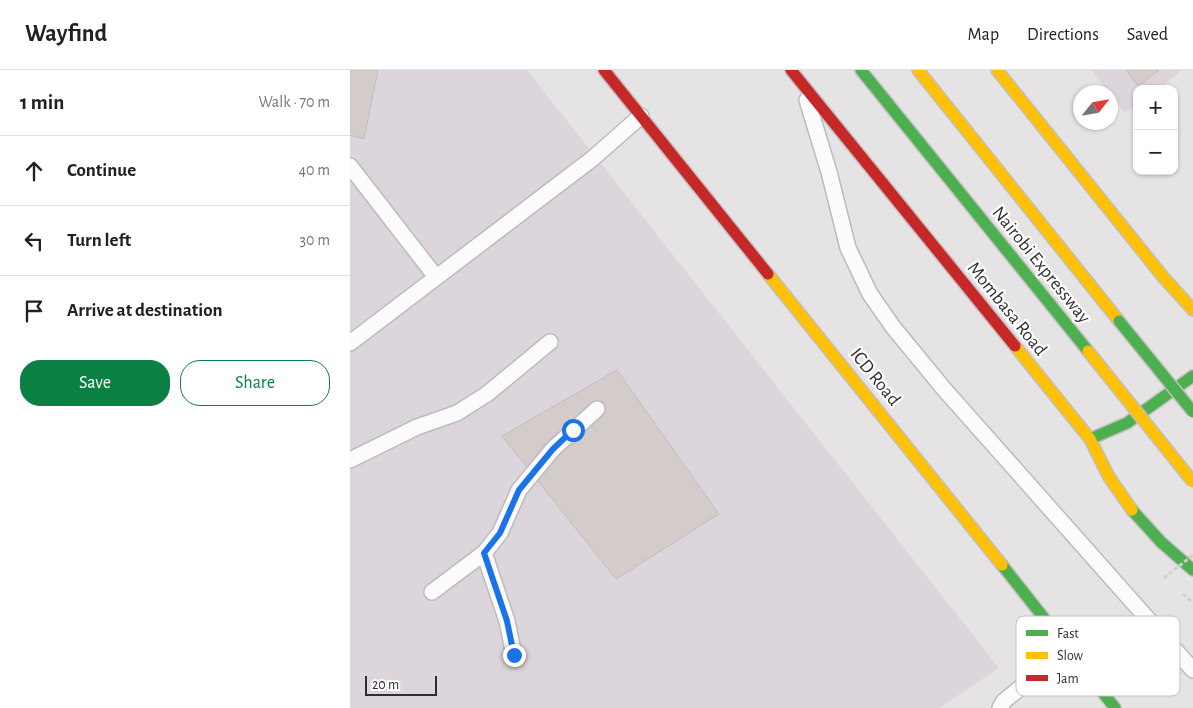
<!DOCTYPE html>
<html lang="en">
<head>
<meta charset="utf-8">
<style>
	:root { --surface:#fff; --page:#f2f2f2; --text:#202124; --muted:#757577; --line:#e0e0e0; --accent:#0b8043 }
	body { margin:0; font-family:"Alegreya Sans",sans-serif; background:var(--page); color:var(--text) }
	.controls { position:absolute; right:15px; top:15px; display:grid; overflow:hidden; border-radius:10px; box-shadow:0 1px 4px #0004 }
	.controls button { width:45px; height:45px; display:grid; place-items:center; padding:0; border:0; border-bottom:1px solid var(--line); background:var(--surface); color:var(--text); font:25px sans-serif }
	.compass { position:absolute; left:723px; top:15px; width:45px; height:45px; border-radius:50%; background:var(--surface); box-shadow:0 1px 4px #0004; rotate:59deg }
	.scale { position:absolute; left:15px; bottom:12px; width:72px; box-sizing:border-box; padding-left:5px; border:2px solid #2f2d2f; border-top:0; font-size:14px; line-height:18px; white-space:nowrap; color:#2f2d2f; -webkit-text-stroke:4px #fff; paint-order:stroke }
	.stop { position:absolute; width:15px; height:15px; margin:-11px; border:4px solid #1a73e8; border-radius:50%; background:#fff }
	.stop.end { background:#1a73e8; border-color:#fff; box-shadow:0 1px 5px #0008 }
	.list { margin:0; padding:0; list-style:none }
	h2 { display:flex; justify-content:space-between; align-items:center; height:65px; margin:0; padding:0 20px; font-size:21px }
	h2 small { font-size:16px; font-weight:400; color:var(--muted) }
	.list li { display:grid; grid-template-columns:32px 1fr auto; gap:15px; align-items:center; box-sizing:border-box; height:70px; padding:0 20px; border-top:1px solid var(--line) }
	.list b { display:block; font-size:19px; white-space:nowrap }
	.list em { font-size:16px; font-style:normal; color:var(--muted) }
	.actions { display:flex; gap:10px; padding:15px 20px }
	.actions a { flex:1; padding:11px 0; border:1px solid var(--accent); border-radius:20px; text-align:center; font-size:18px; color:var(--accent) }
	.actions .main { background:var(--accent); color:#fff }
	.icon { flex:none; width:28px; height:28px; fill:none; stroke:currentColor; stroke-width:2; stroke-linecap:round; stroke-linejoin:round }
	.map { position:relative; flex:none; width:843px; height:638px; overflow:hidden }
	header { display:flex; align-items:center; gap:30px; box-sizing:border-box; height:70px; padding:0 25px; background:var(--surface); border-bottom:1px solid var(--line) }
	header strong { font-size:24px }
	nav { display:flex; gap:28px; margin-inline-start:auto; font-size:18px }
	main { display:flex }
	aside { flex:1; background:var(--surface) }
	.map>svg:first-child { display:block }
	.built { fill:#dcd5db }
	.building { fill:#d4cbcb; stroke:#c1bebf }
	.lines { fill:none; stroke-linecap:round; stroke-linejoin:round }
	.lane-casing { stroke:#bdbbbc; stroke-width:18 }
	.fast-casing { stroke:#c1bfc0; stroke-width:14 }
	.slow-casing { stroke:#c1bfc0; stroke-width:14 }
	.jam-casing { stroke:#c1bfc0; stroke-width:14 }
	.path { stroke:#d1cfd1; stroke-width:3; stroke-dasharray:4 2.5; stroke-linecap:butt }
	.lane { stroke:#fbfbfb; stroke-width:15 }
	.fast { stroke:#4caf50; stroke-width:11 }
	.slow { stroke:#ffc107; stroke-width:11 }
	.jam { stroke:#c62828; stroke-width:11 }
	.fast-bridge-casing { stroke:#c1bfc0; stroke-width:14; stroke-linecap:butt }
	.slow-bridge-casing { stroke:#c1bfc0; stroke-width:14; stroke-linecap:butt }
	.path-bridge { stroke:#d1cfd1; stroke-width:3; stroke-dasharray:4 2.5; stroke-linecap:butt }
	.fast-bridge { stroke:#4caf50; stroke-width:11 }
	.slow-bridge { stroke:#ffc107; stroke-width:11 }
	.route { stroke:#1a73e8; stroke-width:6 }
	.labels { text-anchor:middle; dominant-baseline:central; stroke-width:4.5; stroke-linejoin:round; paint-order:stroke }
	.street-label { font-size:19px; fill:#2f2d2f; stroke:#fff }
	.key { fill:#fff; stroke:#c1c0c1; stroke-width:1 }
	.key-label { font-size:14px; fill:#2f2d2f }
</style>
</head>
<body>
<header>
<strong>Wayfind</strong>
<nav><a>Map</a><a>Directions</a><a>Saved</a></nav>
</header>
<main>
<aside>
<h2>1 min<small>Walk · 70 m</small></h2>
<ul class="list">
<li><svg class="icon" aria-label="ahead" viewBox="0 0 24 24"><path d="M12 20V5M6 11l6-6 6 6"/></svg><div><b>Continue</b></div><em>40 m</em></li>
<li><svg class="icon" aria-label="left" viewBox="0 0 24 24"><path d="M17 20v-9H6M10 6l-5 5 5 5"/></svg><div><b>Turn left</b></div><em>30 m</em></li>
<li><svg class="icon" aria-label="arrive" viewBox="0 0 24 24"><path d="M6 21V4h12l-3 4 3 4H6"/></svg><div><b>Arrive at destination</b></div></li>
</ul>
<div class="actions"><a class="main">Save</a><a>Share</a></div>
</aside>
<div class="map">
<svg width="843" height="638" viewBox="0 0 843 638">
	<rect width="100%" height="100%" fill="#e6e3e5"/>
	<path class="built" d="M0,0H177L649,598L589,638H0Z
		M741,0H832L808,19H787V34L775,43Z"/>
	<path class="building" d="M0,0H28L14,69L0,65Z
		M776,0H809L788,16Z
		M267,300L369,444L266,509L152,366Z"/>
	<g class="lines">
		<defs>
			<path id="lane" d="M457,30L479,102L498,178L520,224L543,257L594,319L843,600
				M0,96L86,207
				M0,273L242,89L291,46
				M0,390L67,357L107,343L137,324L200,272
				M134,483L157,551L164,585
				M82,522L134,483L150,463L169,420L203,379L247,339
				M650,638L654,631L718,579"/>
			<path id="fast" d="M511,0L738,281
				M740,369L777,353L843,306
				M782,440L811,472L843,500
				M652,495L765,638"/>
			<path id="slow" d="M568,0L769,251
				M647,0L814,208L843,240
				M418,204L652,495
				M665,276L740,369L759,407L782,440"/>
			<path id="jam" d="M254,0L418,204
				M441,0L665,276"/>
		</defs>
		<use href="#lane" class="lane-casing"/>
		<use href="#fast" class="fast-casing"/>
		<use href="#slow" class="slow-casing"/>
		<use href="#jam" class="jam-casing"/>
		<path class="path" d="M833,524L843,533"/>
		<use href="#lane" class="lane"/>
		<use href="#fast" class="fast"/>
		<use href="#slow" class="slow"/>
		<use href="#jam" class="jam"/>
		<defs>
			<path id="fast-bridge" d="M769,251L843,342"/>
			<path id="slow-bridge" d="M738,281L843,412"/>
		</defs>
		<use href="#fast-bridge" class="fast-bridge-casing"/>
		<use href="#slow-bridge" class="slow-bridge-casing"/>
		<path class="path-bridge" d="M814,508L843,485"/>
		<use href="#fast-bridge" class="fast-bridge"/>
		<use href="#slow-bridge" class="slow-bridge"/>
	</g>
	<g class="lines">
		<path class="route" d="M164,585L157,551L134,483L150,463L169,420L203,379L223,360"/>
	</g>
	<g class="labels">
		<g class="street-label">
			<text transform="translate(691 195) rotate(51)">Nairobi Expressway</text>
			<text transform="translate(657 239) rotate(51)">Mombasa Road</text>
			<text transform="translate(525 307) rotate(51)">ICD Road</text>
		</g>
	</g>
	<rect x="666" y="546" width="164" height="80" rx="8" class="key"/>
	<rect x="676" y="560" width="22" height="6" fill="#4caf50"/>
	<rect x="676" y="582" width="22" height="7" fill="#ffc107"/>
	<rect x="676" y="605" width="22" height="6" fill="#c62828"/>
	<g class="key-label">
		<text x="707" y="568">Fast</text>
		<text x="707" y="590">Slow</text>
		<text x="707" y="613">Jam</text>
	</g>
</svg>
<div class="controls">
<button>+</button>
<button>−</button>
</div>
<svg class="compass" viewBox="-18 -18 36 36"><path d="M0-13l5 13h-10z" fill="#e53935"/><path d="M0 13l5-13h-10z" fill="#757577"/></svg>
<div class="scale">20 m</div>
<div class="stop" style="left:223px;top:360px"></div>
<div class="stop end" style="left:164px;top:585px"></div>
</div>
</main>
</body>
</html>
